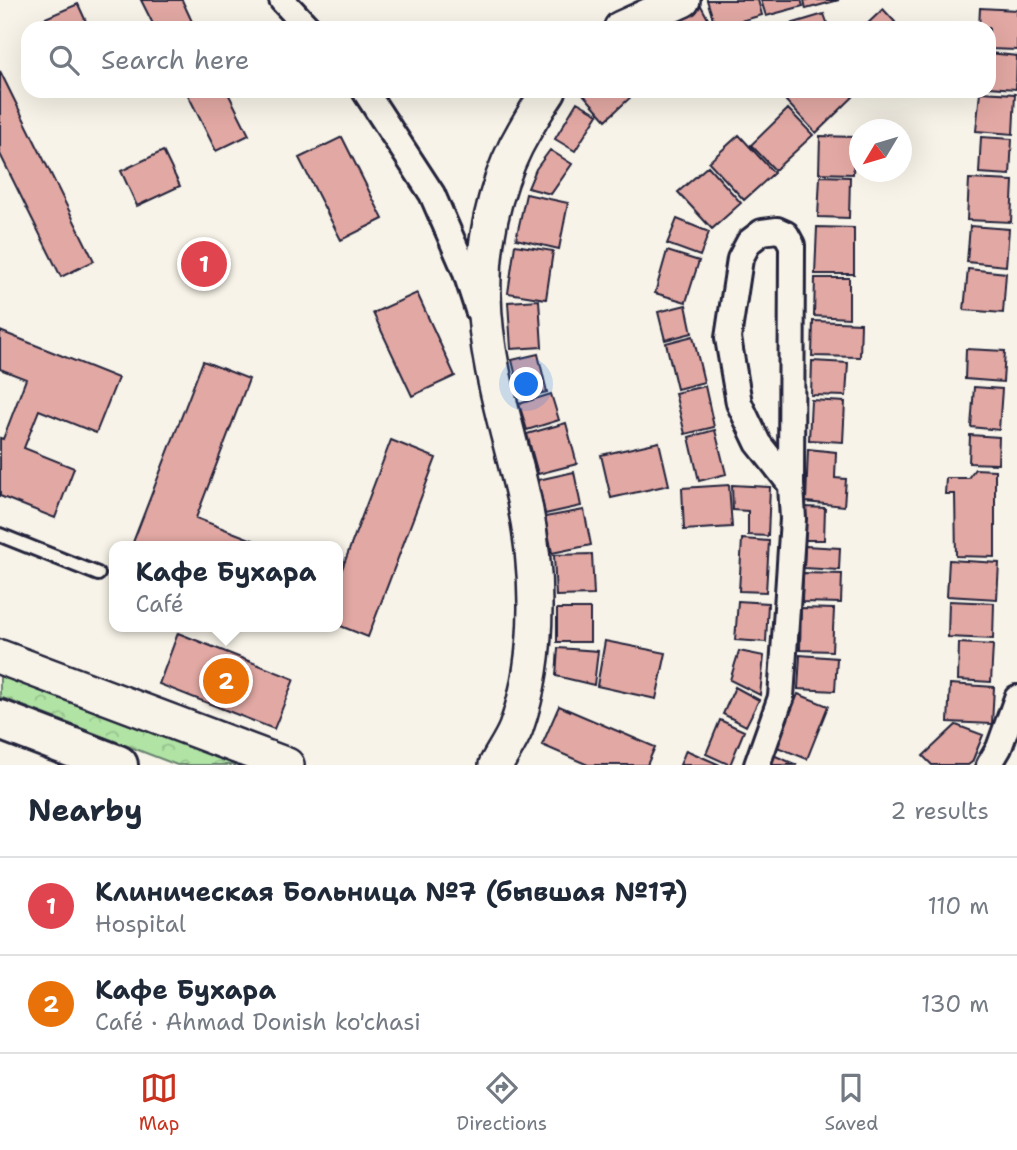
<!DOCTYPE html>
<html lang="en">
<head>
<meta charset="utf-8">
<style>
	:root { --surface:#fff; --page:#f6f6f7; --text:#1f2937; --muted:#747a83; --line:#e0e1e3; --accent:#c8321e }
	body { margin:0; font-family:"Shantell Sans",sans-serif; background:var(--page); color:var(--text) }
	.compass { position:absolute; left:849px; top:119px; width:63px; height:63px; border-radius:50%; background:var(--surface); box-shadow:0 7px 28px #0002; rotate:232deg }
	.you { position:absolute; left:527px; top:385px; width:24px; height:24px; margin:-18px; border:5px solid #fff; border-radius:50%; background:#1a73e8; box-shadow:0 0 0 10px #1a73e833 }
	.badge { display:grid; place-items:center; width:46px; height:46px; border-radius:50%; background:var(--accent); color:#fff; font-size:23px; font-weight:700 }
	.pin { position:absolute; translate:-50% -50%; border:4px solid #fff; box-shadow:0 2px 7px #0006 }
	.popup { position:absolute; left:109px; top:541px; width:234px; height:91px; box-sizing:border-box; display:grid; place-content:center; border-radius:14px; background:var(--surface); filter:drop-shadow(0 2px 5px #0005); font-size:23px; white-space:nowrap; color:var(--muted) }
	.popup b { font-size:26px; color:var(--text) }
	.popup::after { content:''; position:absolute; left:50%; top:100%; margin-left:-14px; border:14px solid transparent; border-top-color:var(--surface) }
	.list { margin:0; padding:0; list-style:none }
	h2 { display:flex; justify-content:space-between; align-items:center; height:91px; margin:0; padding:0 28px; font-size:30px }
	h2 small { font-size:23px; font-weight:400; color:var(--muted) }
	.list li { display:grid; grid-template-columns:46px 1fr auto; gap:21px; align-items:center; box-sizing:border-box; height:98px; padding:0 28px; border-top:2px solid var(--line) }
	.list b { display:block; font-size:26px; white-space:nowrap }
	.list p { margin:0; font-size:23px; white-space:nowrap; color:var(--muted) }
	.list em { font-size:23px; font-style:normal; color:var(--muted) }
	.icon { flex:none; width:38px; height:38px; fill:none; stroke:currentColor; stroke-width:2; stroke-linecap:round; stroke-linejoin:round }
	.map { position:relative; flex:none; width:1017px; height:765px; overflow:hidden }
	.search { position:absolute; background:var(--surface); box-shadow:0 7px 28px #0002; left:21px; right:21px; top:21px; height:77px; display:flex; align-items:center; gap:18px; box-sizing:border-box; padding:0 24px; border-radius:21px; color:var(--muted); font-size:26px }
	.sheet { height:287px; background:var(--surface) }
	nav { display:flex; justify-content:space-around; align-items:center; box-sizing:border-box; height:98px; border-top:2px solid var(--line); background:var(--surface); font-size:19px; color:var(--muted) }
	nav a { display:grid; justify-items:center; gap:4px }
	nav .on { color:var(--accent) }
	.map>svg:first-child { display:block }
	.forest { fill:url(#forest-crowns); stroke:#698270; stroke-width:2 }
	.building { fill:#e2a8a3; stroke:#22223b; stroke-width:2 }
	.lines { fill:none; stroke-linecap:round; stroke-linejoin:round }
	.lane-casing { stroke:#22223b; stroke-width:18 }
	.street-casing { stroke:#22223b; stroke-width:30 }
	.secondary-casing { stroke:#22223b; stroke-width:38 }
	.primary-casing { stroke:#22223b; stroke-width:44 }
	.lane { stroke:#f7f3e8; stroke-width:12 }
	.street { stroke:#f7f3e8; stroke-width:24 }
	.secondary { stroke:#f7f3e8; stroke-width:33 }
	.primary { stroke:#f7f3e8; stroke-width:38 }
</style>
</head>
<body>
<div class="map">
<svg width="1017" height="765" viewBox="0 0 1017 765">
	<defs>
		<pattern id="forest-crowns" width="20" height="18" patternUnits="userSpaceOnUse" patternTransform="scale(1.75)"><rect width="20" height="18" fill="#b0e3a4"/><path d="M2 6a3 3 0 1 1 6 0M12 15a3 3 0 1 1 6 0" fill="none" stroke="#97c28e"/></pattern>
	</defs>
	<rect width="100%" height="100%" fill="#f7f3e8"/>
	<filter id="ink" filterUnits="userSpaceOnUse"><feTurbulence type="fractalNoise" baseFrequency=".0143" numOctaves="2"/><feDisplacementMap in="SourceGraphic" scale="14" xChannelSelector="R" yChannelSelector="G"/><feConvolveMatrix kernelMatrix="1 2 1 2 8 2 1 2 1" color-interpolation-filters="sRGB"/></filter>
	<g filter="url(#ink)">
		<path class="forest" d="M0,670L259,765H177L0,697Z"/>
		<path class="building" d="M141,0H182L195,28H155Z
			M707,0H758L762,15L716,28Z
			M761,0H801L803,6L766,16Z
			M804,0H839L806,9Z
			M78,4L89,28H38L36,22Z
			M700,4L713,28H659Z
			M980,8L1017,10V50L989,49V28H979Z
			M883,9L895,22L888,28H863Z
			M824,14L829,28H777Z
			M989,53L1017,56L1016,89L989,87Z
			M0,71L94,261L61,277L0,154Z
			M186,91H227L249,135L216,151Z
			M584,91H630L633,95L606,120L582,93Z
			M797,91H847L853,97L816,133L786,101Z
			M980,92L1015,94L1013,134L976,131Z
			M577,102L598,114L575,151L555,139Z
			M788,109L813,135L775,170L751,145Z
			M739,135L774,173L744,200L709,162Z
			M820,136L855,137L853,174L819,173Z
			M342,137L383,219L341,240L299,158Z
			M981,137L1012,139L1010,175L979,173Z
			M550,150L572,164L551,194L528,188L536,169Z
			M163,151L180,186L137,206L121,171Z
			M708,166L741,203L712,229L678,192Z
			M820,176L850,177L849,218L818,217Z
			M969,179L1013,181L1011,222L967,220Z
			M526,194L568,203L559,249L516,239Z
			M677,219L709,232L700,256L667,244Z
			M970,226L1009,229L1006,266L967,262Z
			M817,227L854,228V274H815Z
			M515,245L553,251L546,299L508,293Z
			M667,251L699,261L686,302L655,293Z
			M968,269L1006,273L1003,313L964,310Z
			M815,278H849V318L814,316Z
			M417,293L455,376L412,396L373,313Z
			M539,300L542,347L511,349L508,302Z
			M686,305L692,333L665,340L658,312Z
			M813,321L861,323L860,357L812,356Z
			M0,331L118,378L96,433L39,410L24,448L74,468L55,518L0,496V438L3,439L26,379L0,369Z
			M693,336L704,382L677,389L666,343Z
			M966,349L1005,351L1003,382L965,379Z
			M538,354L547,392L521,398L512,360Z
			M203,361L249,379L196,518L268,546H135L132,545Z
			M812,361L848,363L846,396L811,395Z
			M705,386L714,427L685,434L675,393Z
			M974,387L1002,389L999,430L971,427Z
			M551,394L559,420L527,430L519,404Z
			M811,400L845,402L843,442L809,440Z
			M566,423L577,464L538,474L527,434Z
			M715,430L726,474L699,481L689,437Z
			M970,435L999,437L998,464L969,463Z
			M391,440L436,458L368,637L338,625V573L340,574Z
			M659,442L669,485L611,498L601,455Z
			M808,449L836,452L835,478L846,479L844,506L806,502Z
			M975,469L995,470V557L956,556L955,494H945L946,478H968Z
			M574,472L581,506L545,514L538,480Z
			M729,485L732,527L684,530L682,488Z
			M732,485L770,487L768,536L748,535V511L733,510Z
			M805,507L825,508L824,540H804Z
			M584,510L591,545L552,553L545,517Z
			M742,539L769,541L766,592L739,591Z
			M805,546L840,548L839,570L804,568Z
			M592,554L594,595L556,596L554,555Z
			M949,560L999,563L997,599L947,596Z
			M803,573L842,574L841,603L802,602Z
			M738,601L768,603L766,642L735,640Z
			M949,601L994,603L993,639L948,637Z
			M801,608L834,609L832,651L800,650Z
			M557,609H590V642H557Z
			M178,633L294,679L274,729L159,684Z
			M605,641L666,653L656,699L597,686Z
			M959,643L993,645L991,682L958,680Z
			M558,648L598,651L594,685L556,676Z
			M739,651L764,656L760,695L730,680Z
			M800,655L837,658L835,691L798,689Z
			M950,684L994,687L992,724L948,722Z
			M735,687L759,700L746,726L723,714Z
			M798,694L828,706L807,759L777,747Z
			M559,706L655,747L647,765H588L542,745Z
			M720,720L744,731L730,765L706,754Z
			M956,725L983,735L972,762L968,765H932L923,756Z
			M686,750L720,765H680Z
			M773,755L797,765H770Z"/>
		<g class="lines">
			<defs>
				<path id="lane" d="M0,535L98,574"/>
				<path id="street" d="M282,0L308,28
					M365,91L432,194L465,270L478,310
					M757,765L781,697L793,519L791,485L758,443L739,403L728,338L740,259L749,242L762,232L777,230L786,234L792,245L791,485
					M989,765L999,748L1017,698"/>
				<path id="secondary" d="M621,28L683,0
					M0,657L287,765
					M496,765C502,753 511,741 516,728C542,654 539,562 521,487C506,423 485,360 484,295C482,245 494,190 516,146C526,127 537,109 549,91"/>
				<path id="primary" d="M0,720L118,765"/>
			</defs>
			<use href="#lane" class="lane-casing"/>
			<use href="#street" class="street-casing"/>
			<use href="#secondary" class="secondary-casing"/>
			<use href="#primary" class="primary-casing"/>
			<use href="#lane" class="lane"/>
			<use href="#street" class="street"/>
			<use href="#secondary" class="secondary"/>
			<use href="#primary" class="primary"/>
		</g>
	</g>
</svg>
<svg class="compass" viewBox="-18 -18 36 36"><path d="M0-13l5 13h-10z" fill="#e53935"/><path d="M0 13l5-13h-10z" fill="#747a83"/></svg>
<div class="you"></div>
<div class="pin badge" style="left:204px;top:264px;background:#e0444e">1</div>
<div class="pin badge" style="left:226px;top:681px;background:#e8710a">2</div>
<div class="popup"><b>Кафе Бухара</b>Café</div>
<div class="search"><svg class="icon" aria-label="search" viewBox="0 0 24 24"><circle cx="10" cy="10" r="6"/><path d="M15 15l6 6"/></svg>Search here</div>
</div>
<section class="sheet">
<h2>Nearby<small>2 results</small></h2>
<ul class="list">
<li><span class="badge" style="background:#e0444e">1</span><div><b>Клиническая Больница №7 (бывшая №17)</b><p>Hospital</p></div><em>110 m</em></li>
<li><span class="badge" style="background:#e8710a">2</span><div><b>Кафе Бухара</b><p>Café · Ahmad Donish ko'chasi</p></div><em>130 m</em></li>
</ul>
</section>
<nav>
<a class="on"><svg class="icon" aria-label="map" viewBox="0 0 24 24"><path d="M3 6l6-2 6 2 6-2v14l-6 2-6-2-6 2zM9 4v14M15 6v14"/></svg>Map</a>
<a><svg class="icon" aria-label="directions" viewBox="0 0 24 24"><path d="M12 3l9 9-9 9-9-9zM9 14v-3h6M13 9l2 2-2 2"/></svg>Directions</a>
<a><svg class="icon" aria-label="saved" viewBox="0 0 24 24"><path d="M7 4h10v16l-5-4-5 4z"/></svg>Saved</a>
</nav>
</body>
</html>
